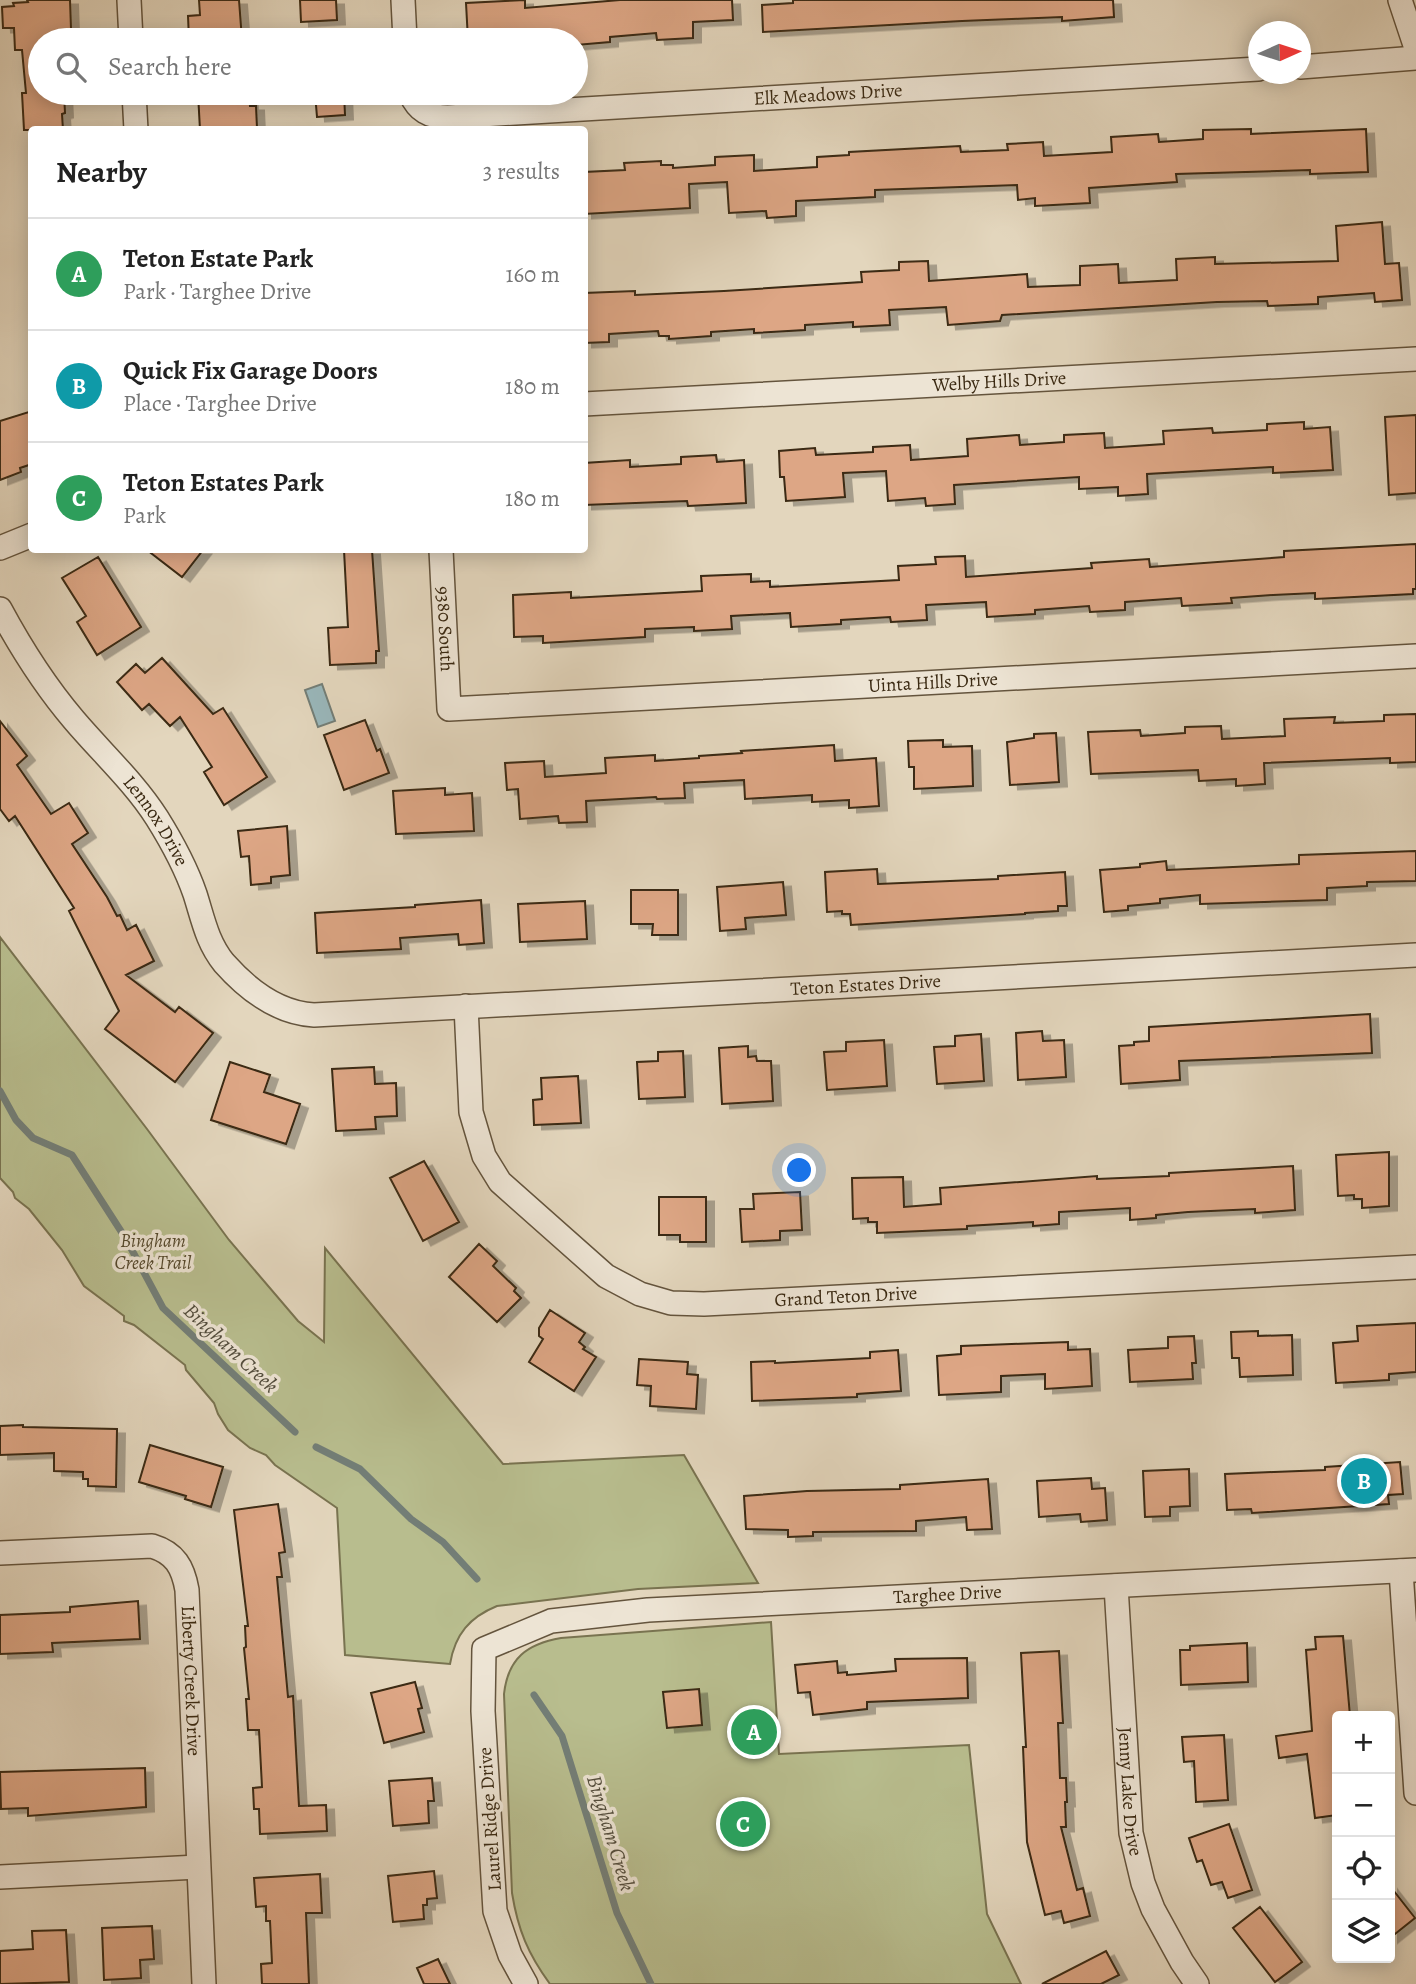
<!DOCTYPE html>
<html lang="en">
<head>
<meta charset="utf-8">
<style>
	:root { --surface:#fff; --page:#f2f2f2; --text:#222; --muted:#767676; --line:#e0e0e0; --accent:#8f2418 }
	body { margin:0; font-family:Alegreya,serif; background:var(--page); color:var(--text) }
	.controls { position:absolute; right:21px; bottom:21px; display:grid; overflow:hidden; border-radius:7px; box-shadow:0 4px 18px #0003 }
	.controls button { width:63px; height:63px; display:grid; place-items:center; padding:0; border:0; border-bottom:2px solid var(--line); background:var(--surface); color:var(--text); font:35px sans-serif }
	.compass { position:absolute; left:1248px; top:21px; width:63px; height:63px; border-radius:50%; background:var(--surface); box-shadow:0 4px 18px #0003; rotate:87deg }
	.you { position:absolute; left:800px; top:1171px; width:24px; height:24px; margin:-18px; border:5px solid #fff; border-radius:50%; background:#1a73e8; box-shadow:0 0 0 10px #1a73e833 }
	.badge { display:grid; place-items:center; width:46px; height:46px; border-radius:50%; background:var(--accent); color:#fff; font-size:23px; font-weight:700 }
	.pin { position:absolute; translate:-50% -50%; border:4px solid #fff; box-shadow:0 2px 7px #0006 }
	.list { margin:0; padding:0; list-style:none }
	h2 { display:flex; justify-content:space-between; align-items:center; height:91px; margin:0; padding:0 28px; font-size:30px }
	h2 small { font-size:23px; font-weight:400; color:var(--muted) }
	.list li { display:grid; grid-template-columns:46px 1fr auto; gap:21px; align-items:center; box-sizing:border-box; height:112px; padding:0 28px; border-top:2px solid var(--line) }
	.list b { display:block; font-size:26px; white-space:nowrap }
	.list p { margin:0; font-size:23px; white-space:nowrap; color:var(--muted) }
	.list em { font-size:23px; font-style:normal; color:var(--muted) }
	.icon { flex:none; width:38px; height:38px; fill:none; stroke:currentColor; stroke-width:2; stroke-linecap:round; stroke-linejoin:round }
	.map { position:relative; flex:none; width:1416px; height:1984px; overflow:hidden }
	.search { position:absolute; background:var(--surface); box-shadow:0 4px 18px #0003; left:28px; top:28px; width:560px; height:77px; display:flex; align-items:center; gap:18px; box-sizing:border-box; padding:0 24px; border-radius:38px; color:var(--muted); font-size:26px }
	.panel { position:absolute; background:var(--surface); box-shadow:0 4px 18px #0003; left:28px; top:126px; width:560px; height:427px; border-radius:7px }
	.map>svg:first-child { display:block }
	.green { fill:#b8bd8e; stroke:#797350; stroke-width:2 }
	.water { fill:#99b7bb; stroke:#737e77; stroke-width:2 }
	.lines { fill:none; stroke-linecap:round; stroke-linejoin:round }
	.stream { stroke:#737e77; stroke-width:7 }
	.building { fill:#dda685; stroke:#3a2912; stroke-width:2; filter:url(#shadow) }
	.street-casing { stroke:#64543d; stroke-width:26 }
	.street { stroke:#ede4d4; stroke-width:23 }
	.labels { text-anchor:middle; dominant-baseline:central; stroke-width:7; stroke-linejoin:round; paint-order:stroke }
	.street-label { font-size:19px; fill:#3a2912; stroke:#ede4d4 }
	.park-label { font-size:19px; font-style:italic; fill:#53472b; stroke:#ede4d4 }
	.water-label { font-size:21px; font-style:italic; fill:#524c3c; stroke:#ede4d4 }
</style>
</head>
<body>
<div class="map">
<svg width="1416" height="1984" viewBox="0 0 1416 1984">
	<defs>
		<filter id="shadow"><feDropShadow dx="8" dy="4.5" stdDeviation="0" flood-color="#0004"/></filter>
	</defs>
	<rect width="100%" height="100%" fill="#e3d6bd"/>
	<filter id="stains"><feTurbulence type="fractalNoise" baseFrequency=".00286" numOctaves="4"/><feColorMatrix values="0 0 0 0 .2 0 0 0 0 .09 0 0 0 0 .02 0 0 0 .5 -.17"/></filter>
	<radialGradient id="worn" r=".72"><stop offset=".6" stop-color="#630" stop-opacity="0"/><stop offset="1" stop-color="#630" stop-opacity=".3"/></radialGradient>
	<path class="green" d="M0,937L147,1129L229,1240L298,1321L324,1342L325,1248L503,1464L684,1455L758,1583L638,1589L497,1606C470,1617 455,1634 450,1664L345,1655L337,1508L275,1465L266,1455L250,1448L228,1430L218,1414L214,1403L186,1370L185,1365L134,1325L124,1321V1316L84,1286L62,1250L29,1209L15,1198L13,1192L0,1178Z
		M771,1622L779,1754L969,1745L987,1914L1021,1984H550C528,1954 518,1930 512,1893L504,1694C508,1658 527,1644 561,1638Z"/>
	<path class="water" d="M322,684L335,721L318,727L305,690Z"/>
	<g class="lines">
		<path class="stream" d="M0,1091L16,1120L33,1138L72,1155L126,1239L163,1308L295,1432
			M316,1447L360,1469L411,1519L443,1542L477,1579
			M534,1695L562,1736L617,1913L651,1984"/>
	</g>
	<path class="building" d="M27,0H70L71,29H66V40H40V93H64L65,113L62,114L63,130H24L22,93H26L22,50H15L14,28H3L2,7L14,6L13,3L28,2Z
		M199,0H239L242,40H189L188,16L200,15Z
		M300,0H336L337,20L301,22Z
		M525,0V8L620,0H732L733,20L693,22V38L657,40L656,33L610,37V42L576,45V40H468L466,3Z
		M793,0H1113L1114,17L1062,21V17L962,21L763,32L762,5L793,3Z
		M198,93H249L250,106H256L257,128L200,130Z
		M315,93H344L345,115L317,117Z
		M1251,129V134L1366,129L1368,172L1310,174V170L1176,174L1177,182L1089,188L1090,203L1035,206V198L1018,200L1017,185L875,190V197L796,201V216L767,218L766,211L729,213L727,182L689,184L690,208L584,214V172L625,170L624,163L661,161V165H673V168L715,165V157L754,155V171L817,167V157L849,155V152L960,146L961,152L1008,150L1007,144L1043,142L1044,156L1112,152L1111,137L1158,134L1159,142L1203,139V130Z
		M1382,222L1385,264L1399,263L1402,300L1375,302L1374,293L1318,297V304L1268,306L1267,301L1217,302L1002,315L1000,321L948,325L946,307L889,310L890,325L853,327V322L805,325V330L754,333V329L711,332V336L669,339V336H659L658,331L609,334V342L584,343V293L635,291V295L724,291L862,282L861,272L899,270V262L928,261L929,281L1027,274L1028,287L1080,285V266L1118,264L1119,283L1177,280L1176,259L1215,257V264L1338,261L1336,226Z
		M32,411V464L20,468L21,472L0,480V421Z
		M1416,415V493L1389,495L1385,417Z
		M1304,422V429L1330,427L1333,470L1273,473V467L1147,474L1148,494L1118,496V487L1079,489V477L954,485L955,504L926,506L925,498L888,501L886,471L843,473L845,497L786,501L784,477H780L779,451L815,448L816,455L873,452V447L910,445L911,460L968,456L967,439L1019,435L1020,445L1064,442V435L1104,433L1105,448L1164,444L1163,431L1212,428L1213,433L1267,430V424Z
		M716,455L717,462L744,460L746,503L688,506L687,501L584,505V463L630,460V467L681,464V457Z
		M1416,544V589H1413V594L1315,599V593L1273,595L1231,598L1232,603L1182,606L1181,598L1125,602V610L1090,612L1089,606L1035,610V614L987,617L986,602L926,605L927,620L891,622L890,617L841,620V624L791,627L790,613L731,616L732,629L694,631V627L645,629V637L543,643V636L514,637L513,595L571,592V598L702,591L701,576L751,574V582L770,581V587L899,580L898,566L936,564L935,557L965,556L966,577L1092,568L1091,563L1149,559L1150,567L1284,557V551Z
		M147,550H203L182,577Z
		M344,550H372L379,651H376V663L330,665L328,628L348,627Z
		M98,557L141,627L97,655L77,622L86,616L62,578Z
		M162,658L213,714L223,708L267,777L224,805L204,772L212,767L180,717L170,726L149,704L142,710L117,682L136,664L145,673Z
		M1416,714V762L1390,763V758L1264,763L1265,784L1236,786V779L1199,781L1198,770L1091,774L1088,732L1140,730L1141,736L1185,733V727L1221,726L1222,739L1285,736L1284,719L1335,717L1334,723L1384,721V715Z
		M365,720L377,751L380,749L389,773L344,790L324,735Z
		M0,721L27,756L17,765L51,814L69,803L88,833L72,844L107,897L117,916L120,915L127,930L136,925L154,961L126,975L175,1012L179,1007L213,1033L175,1082L105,1029L119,1011L69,911L74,908L15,816L9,821L0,809Z
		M1056,733L1059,782L1010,785L1007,742L1034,738V734Z
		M943,740V747L972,746L973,786L914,789V767H909L908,741Z
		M834,745L835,761L876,758L879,806L849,808V800L812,802V795L745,799L744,780L684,783L685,798L657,799L656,797L586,801L587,822L559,823L558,816L520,819L518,789L507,790L505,763L544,761L545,777L606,773L605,758L655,755V761L699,758V756L742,753L741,751Z
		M445,788V795L472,793L474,831L396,834L393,791Z
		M287,826L290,875L271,877V883L251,885L249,856L241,857L238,831Z
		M1416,851V881L1367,882V886L1327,888V900L1200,904V895L1160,899V903L1128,906V910L1104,912L1100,870L1140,867V864L1166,861L1167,870L1299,864V855Z
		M877,869L878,884L998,879V876L1065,872L1067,906H1058V911L1025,913V914L851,925L850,914H842V911L827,912L825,872Z
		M783,882L786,915L745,918L746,929L720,931L717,887Z
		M631,890H678V935H652L653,924H631Z
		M481,900L484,943L459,945L458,934L400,938L401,949L317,953L315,913L415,907V905Z
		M585,901L587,939L520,942L518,904Z
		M1370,1014L1372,1053L1179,1061L1180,1080L1121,1084L1119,1046L1134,1045V1042L1149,1041V1027Z
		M1042,1031L1043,1041L1064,1040L1066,1077L1018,1080L1016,1033Z
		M981,1034L984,1081L937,1084L934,1047L955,1046V1036Z
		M884,1040L887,1086L827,1090L824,1052L846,1051V1042Z
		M748,1046V1057L756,1056L757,1061H771L773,1101L722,1104L719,1048Z
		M683,1051L685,1097L639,1099L637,1062L658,1061V1052Z
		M230,1062L270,1075L264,1092L300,1104L286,1144L211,1120Z
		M374,1067L375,1084L396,1083L397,1116L375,1117L376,1129L336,1131L332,1069Z
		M578,1076L581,1123L534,1125L533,1100L542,1099L541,1078Z
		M1389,1152V1206L1362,1208V1199H1354V1195L1338,1196L1336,1155Z
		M424,1161L459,1222L423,1241L390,1178Z
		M1293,1166L1295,1210L1255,1213V1209L1188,1212L1156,1215V1218L1130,1220V1208L1059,1212V1224L1033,1226V1222L967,1226V1229L877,1233V1222H868V1218L853,1219L852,1178L903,1177L904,1207L941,1204L940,1188L1097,1176V1179L1169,1176V1173Z
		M800,1192L802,1230L780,1231V1240L742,1242L740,1209H754L753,1194Z
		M659,1197H706V1242H680V1235H659Z
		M479,1244L497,1261L493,1266L516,1288L514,1291L521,1298L497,1322L449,1277Z
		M550,1310L585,1333L579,1342L585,1347L583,1349L596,1357L574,1391L529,1362L543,1339L539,1336V1328Z
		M1416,1323V1372L1389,1374V1380L1336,1383L1333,1343L1358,1341L1357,1326Z
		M1258,1331V1336L1292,1335L1293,1375L1240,1377L1239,1358H1232L1231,1332Z
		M1194,1336L1196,1363H1192L1193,1379L1130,1382L1128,1350L1168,1348V1337Z
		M1068,1342V1350L1090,1349L1092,1386L1045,1389V1374L1001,1376V1392L939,1395L937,1356L961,1354V1346Z
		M898,1350L901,1391L857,1394V1397L752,1401L751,1362L775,1361V1363L870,1358V1352Z
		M639,1359L688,1362L687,1374L698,1375L696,1409L650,1406L651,1386L637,1385Z
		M23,1425V1427L117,1429L116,1487L88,1486V1479H83V1472L54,1471V1453L0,1455V1426Z
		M150,1445L223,1467L211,1507L185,1499L186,1496L139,1482Z
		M1400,1462L1403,1494L1388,1495L1389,1504L1252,1513L1251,1509L1227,1510L1225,1474L1325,1470V1467Z
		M1189,1469L1190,1506L1170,1507V1516L1145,1517L1143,1471Z
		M1091,1478L1092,1489L1105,1488L1107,1520L1081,1522L1080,1514L1039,1517L1037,1481Z
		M988,1479L992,1529L967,1530L966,1517L916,1521V1531L813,1532V1536L788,1537V1530L746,1529L744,1496L807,1491L900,1489V1485Z
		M278,1504L285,1552L279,1553L282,1577H277L288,1697L293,1696L299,1806L326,1805L327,1831L260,1834L259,1809H254L253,1788L262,1787L259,1730H248L246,1699H249L244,1648L246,1647L245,1626H248L234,1510Z
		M138,1601L140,1639L52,1643L53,1652L0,1654V1615L70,1612V1607Z
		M1343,1636L1350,1716H1337V1815L1315,1818L1307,1754L1279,1758L1276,1736L1312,1731L1306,1650L1316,1649L1315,1637Z
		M1247,1643L1248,1682L1181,1685L1180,1650H1190V1646Z
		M1059,1651L1063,1723H1058L1060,1778H1066L1067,1802H1065L1066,1827H1061L1077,1890L1083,1888L1090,1916L1064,1923L1061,1911L1045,1915L1027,1842L1023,1747H1026L1021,1653Z
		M967,1658L968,1698L867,1702V1709L813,1715L810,1692L798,1693L795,1665L837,1661L838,1673L847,1672V1675L896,1671L895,1659Z
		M415,1682L422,1708L418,1709L424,1732L384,1743L371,1693Z
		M699,1689L702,1725L667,1728L663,1692Z
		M1224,1735L1228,1800L1196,1802L1194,1761L1184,1762L1182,1737Z
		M145,1768L146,1807L28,1816V1808L1,1809L0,1772Z
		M432,1778L434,1801H428L429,1823L393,1826L389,1781Z
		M1229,1824L1252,1890L1228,1898L1222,1882L1211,1885L1202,1860L1197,1862L1189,1838Z
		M434,1871L437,1898L427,1899V1905H423L424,1919L393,1922L388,1876Z
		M320,1874L322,1913H306L309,1984H262L261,1964L272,1963L270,1921H266V1906L256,1907L254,1878Z
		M1390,1886L1415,1918L1390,1938Z
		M1260,1907L1302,1962L1275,1982L1233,1928Z
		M152,1926L154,1959L140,1960L141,1978L104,1980L102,1928Z
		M66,1930L69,1982L0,1984V1951L33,1949L32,1931Z
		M1106,1951L1119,1975L1101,1984H1042Z
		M438,1959L450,1984H424L417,1968Z"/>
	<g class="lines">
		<defs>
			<g id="street">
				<path d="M129,0L131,40"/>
				<path d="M403,0L405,40"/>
				<path d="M1400,0L1416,48"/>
				<path d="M1300,67L1416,58"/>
				<path d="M134,93L136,130"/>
				<path id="s1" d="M410,93C418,111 429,117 448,117L1258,69"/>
				<path id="s2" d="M584,404L1416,359"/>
				<path d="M0,548L32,535"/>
				<path id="s3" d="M441,550L449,709L1416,656"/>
				<path id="s4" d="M0,609C21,648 45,686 74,720C102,753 134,782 157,818C172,842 186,868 195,894C203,919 207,942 224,963C248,990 277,1013 314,1015L1416,955"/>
				<path id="s5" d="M466,1006L471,1112L484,1156L500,1182L606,1276L640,1294L671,1303L704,1304L1416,1267"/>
				<path id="s6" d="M0,1553L152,1546C175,1553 183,1567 187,1590L204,1984"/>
				<path d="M1401,1571L1416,1793"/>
				<path id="s7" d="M1116,1586L1131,1833L1143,1883L1153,1909L1182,1962L1197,1984"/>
				<path d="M0,1877L198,1867"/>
				<path id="s8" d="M526,1984L510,1955L495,1911L483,1711L484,1649L551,1621L648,1610L1416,1570"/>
			</g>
		</defs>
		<use href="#street" class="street-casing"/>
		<use href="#street" class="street"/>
	</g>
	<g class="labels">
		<g class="street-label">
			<text stroke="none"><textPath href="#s1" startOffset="429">Elk Meadows Drive</textPath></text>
			<text stroke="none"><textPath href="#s2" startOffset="416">Welby Hills Drive</textPath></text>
			<text stroke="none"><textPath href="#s3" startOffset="79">9380 South</textPath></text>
			<text stroke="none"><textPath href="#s3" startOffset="644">Uinta Hills Drive</textPath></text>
			<text stroke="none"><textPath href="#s4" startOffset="264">Lennox Drive</textPath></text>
			<text stroke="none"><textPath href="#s4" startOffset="1082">Teton Estates Drive</textPath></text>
			<text stroke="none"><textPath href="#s5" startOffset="570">Grand Teton Drive</textPath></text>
			<text stroke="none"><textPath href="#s8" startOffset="812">Targhee Drive</textPath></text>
			<text stroke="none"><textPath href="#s6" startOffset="303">Liberty Creek Drive</textPath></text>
			<text stroke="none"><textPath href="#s7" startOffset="206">Jenny Lake Drive</textPath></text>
			<text transform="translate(490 1819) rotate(-94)">Laurel Ridge Drive</text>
		</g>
		<g class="park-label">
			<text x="153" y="1241">Bingham<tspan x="153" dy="22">Creek Trail</tspan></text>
		</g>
		<g class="water-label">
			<text transform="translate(231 1348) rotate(43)">Bingham Creek</text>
			<text transform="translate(611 1833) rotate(73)">Bingham Creek</text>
		</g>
	</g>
	<rect width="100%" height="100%" filter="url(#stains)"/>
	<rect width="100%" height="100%" fill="url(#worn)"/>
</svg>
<div class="controls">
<button>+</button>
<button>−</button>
<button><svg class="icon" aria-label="locate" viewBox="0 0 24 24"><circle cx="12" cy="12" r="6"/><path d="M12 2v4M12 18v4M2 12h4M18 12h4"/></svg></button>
<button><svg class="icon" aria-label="layers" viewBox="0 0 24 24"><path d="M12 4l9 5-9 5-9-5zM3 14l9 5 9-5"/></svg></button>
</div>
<svg class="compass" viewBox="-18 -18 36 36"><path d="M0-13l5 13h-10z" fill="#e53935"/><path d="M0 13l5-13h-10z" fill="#767676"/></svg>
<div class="you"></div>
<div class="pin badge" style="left:754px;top:1732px;background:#2e9e5b">A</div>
<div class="pin badge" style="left:1364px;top:1481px;background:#0f9aa8">B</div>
<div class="pin badge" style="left:743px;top:1824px;background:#2e9e5b">C</div>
<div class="search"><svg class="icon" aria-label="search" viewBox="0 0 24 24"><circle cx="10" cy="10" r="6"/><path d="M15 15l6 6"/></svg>Search here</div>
<section class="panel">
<h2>Nearby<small>3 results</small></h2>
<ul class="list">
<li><span class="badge" style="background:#2e9e5b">A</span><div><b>Teton Estate Park</b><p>Park · Targhee Drive</p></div><em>160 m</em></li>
<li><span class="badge" style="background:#0f9aa8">B</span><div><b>Quick Fix Garage Doors</b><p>Place · Targhee Drive</p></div><em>180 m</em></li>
<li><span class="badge" style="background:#2e9e5b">C</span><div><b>Teton Estates Park</b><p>Park</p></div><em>180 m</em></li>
</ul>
</section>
</div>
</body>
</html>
